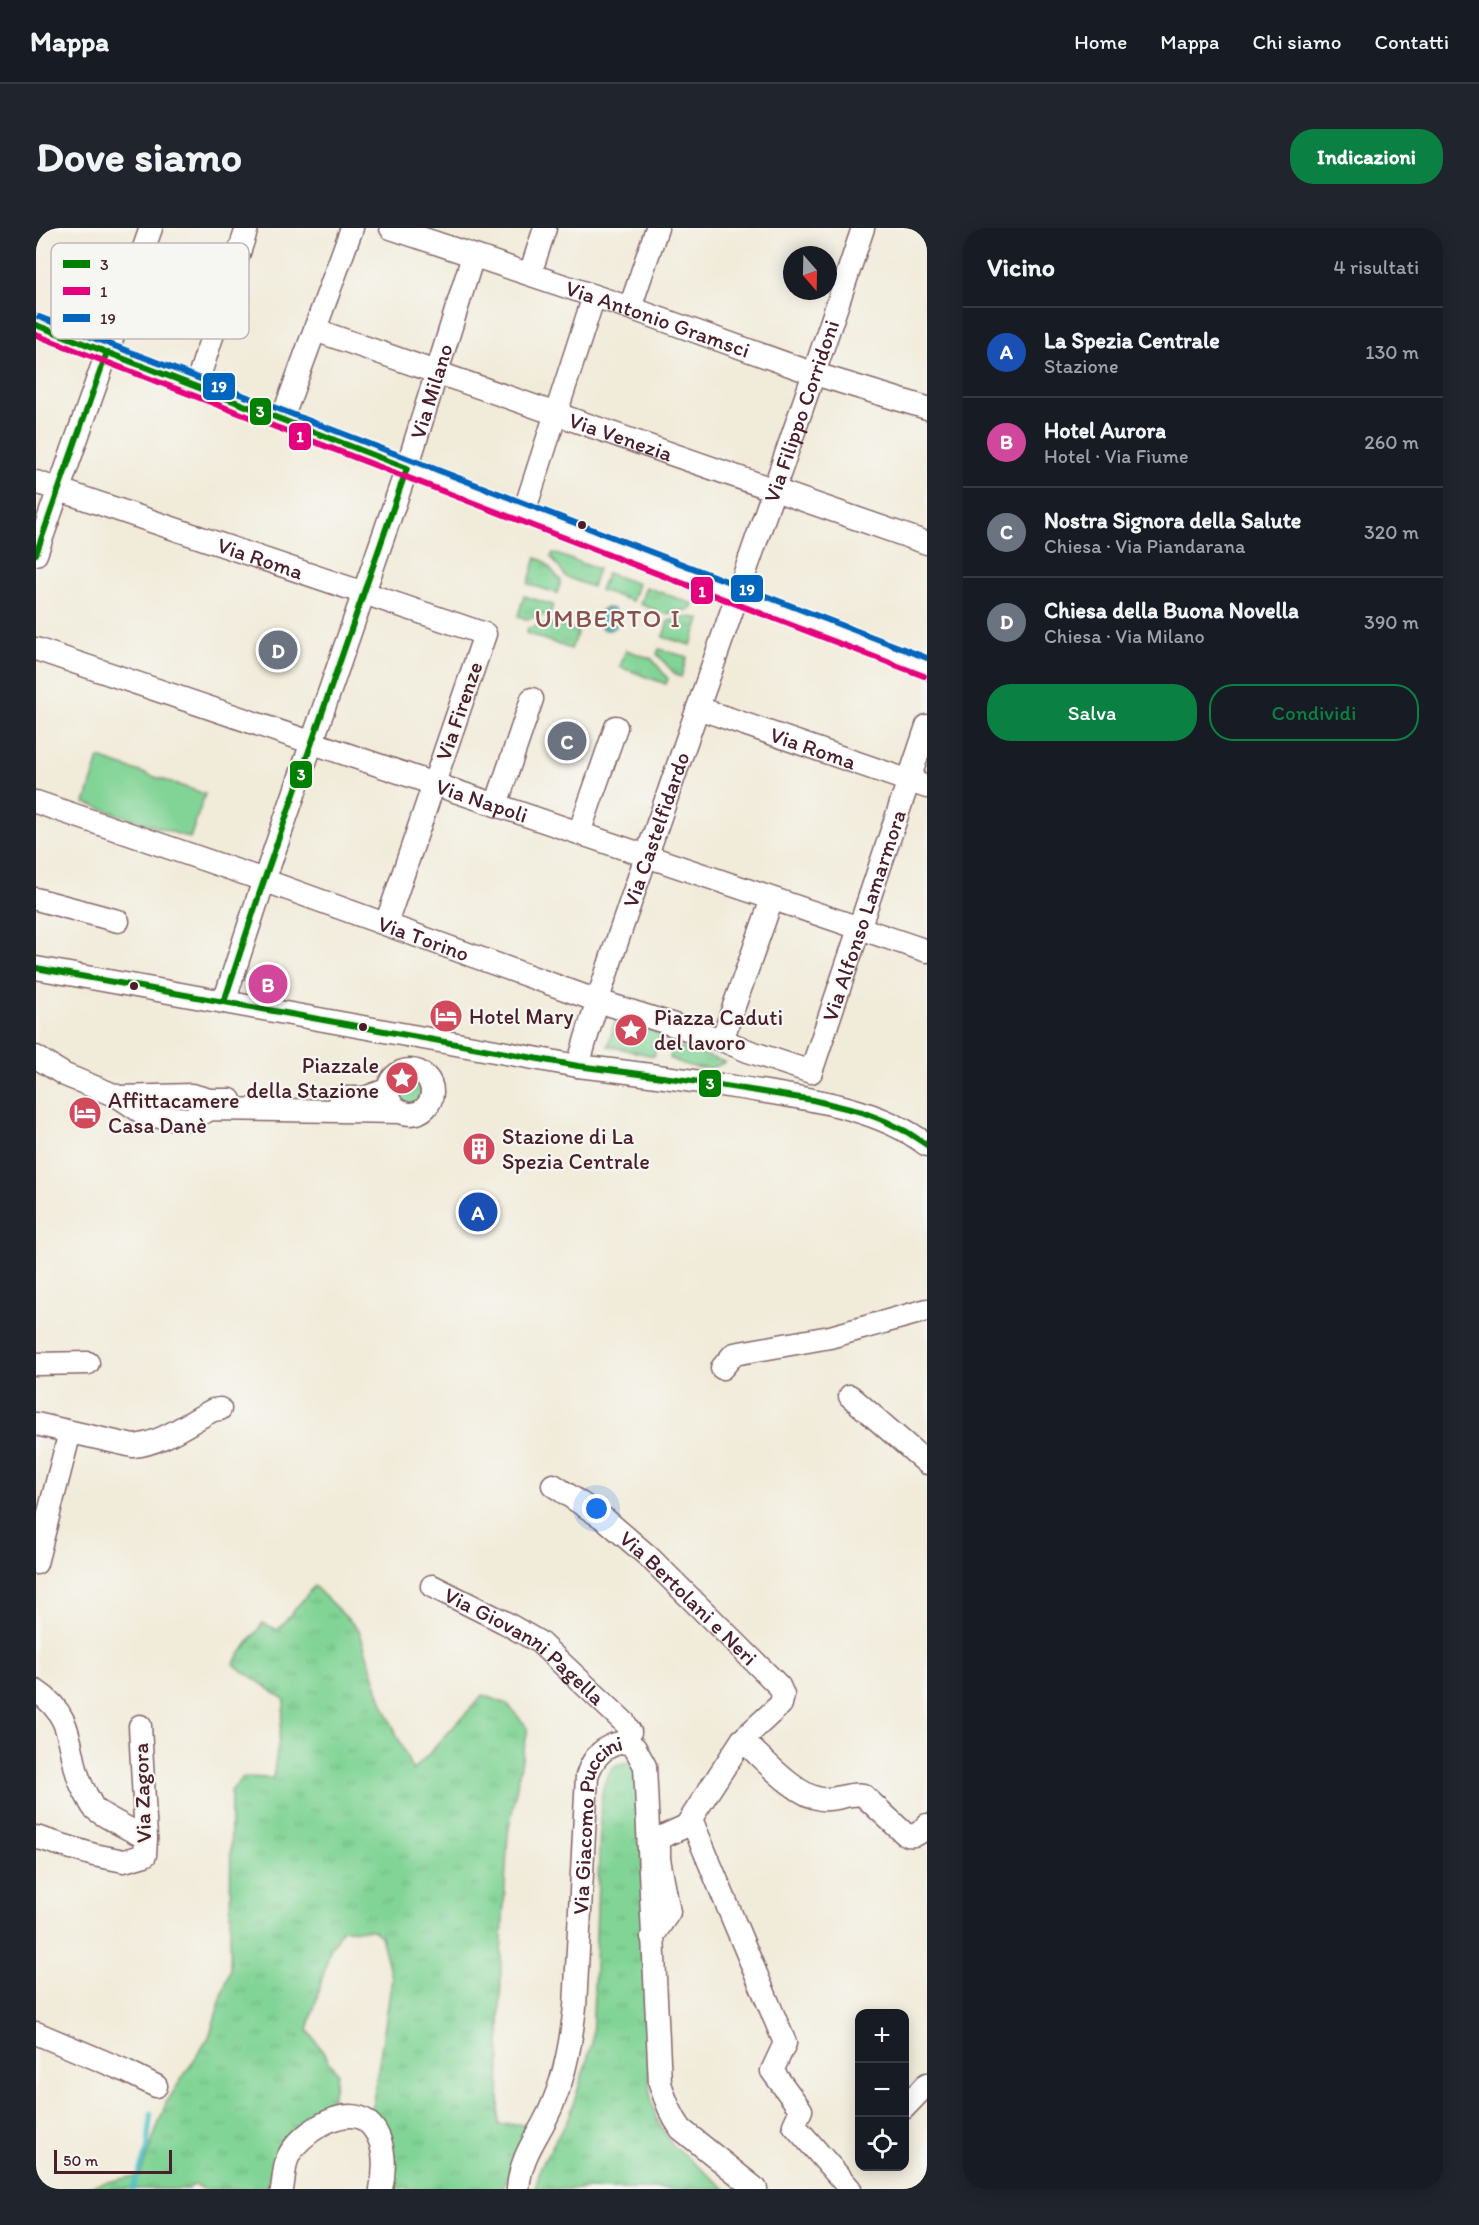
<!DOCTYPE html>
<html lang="it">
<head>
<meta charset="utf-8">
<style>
	:root { --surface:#171b24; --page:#20242c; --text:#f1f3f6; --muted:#9ea1a6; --line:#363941; --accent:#0b8043 }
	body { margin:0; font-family:Itim,sans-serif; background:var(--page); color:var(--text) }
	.controls { position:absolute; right:18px; bottom:18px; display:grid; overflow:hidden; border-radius:12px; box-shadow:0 3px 15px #0003 }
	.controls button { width:54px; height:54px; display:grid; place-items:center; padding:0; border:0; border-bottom:2px solid var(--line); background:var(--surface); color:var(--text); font:30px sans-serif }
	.compass { position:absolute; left:747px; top:18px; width:54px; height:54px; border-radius:50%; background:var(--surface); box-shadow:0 3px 15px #0003; rotate:160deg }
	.scale { position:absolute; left:18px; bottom:15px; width:118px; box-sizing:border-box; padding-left:6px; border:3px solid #4a1f2b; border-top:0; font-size:16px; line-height:21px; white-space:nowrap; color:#4a1f2b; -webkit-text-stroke:4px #f6f6f2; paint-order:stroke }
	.you { position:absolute; left:561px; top:1281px; width:21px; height:21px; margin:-15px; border:4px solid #fff; border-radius:50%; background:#1a73e8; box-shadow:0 0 0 9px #1a73e833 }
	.badge { display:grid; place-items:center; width:39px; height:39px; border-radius:50%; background:var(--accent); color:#fff; font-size:20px; font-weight:700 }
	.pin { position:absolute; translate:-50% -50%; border:3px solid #fff; box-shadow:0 2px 6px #0006 }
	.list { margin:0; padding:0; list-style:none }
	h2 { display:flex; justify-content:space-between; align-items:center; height:78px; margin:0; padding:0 24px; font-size:26px }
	h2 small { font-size:20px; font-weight:400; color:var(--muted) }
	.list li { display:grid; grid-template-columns:39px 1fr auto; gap:18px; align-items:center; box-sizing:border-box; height:90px; padding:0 24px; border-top:2px solid var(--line) }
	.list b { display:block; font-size:22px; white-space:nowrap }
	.list p { margin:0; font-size:20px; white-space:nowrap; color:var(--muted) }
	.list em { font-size:20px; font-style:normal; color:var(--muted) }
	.actions { display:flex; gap:12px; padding:18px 24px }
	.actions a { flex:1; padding:14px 0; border:2px solid var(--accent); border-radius:24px; text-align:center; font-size:21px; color:var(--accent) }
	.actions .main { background:var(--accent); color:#fff }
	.icon { flex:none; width:33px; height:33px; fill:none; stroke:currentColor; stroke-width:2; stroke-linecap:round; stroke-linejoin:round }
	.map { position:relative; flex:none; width:891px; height:1961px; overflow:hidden; border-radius:24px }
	header { display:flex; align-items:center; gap:36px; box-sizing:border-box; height:84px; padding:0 30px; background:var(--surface); border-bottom:2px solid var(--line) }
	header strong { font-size:28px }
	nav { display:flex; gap:33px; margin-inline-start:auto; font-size:21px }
	.intro { display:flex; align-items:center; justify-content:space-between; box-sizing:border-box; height:144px; padding:0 36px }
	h1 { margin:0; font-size:42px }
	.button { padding:15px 27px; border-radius:24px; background:var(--accent); color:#fff; font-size:21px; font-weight:700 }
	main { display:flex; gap:36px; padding:0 36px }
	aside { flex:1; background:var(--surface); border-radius:24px; box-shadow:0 3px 15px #0003 }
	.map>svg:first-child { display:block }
	.grass { fill:url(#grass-tufts); stroke:#667a60; stroke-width:1.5 }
	.garden { fill:#82d496; stroke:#667a60; stroke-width:1.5 }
	.water { fill:url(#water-waves); stroke:#4e707a; stroke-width:1.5 }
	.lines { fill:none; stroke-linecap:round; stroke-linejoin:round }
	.stream { stroke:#53c1c8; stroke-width:4.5 }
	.minor-casing { stroke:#846668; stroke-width:25 }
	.minor { stroke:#fff; stroke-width:22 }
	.bus-1-casing { stroke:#f6f6f2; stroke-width:10 }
	.bus-2-casing { stroke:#f6f6f2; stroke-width:10 }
	.bus-3-casing { stroke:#f6f6f2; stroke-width:10 }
	.bus-1 { stroke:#008000; stroke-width:6 }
	.bus-2 { stroke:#e5007d; stroke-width:6 }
	.bus-3 { stroke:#0065bd; stroke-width:6 }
	.bus-dot { fill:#4a1f2b; stroke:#f6f6f2; stroke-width:2 }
	.labels { text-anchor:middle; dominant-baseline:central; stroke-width:4.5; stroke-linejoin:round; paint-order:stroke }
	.street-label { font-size:22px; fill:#4a1f2b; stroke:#f6f6f2 }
	.poi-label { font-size:22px; fill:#4a1f2b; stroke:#f6f6f2; text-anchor:start }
	.quarter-label { font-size:26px; letter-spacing:1.5px; fill:#885149; stroke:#f6f6f2 }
	.key { fill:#f6f6f2; stroke:#c2b6b6; stroke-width:1.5 }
	.key-label { font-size:16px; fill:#4a1f2b }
	.line-badge { stroke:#f6f6f2; stroke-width:2 }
	.badge-label { font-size:16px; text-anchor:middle; font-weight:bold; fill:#fff }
</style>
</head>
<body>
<header>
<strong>Mappa</strong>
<nav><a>Home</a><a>Mappa</a><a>Chi siamo</a><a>Contatti</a></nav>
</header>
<div class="intro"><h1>Dove siamo</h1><a class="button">Indicazioni</a></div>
<main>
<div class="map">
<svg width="891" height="1961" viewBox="0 0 891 1961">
	<defs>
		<pattern id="grass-tufts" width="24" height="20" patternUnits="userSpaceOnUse" patternTransform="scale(1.5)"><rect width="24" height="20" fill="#82d496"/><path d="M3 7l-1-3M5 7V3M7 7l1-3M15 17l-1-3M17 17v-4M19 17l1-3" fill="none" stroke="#72b681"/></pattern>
		<pattern id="water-waves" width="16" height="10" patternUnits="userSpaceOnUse" patternTransform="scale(1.5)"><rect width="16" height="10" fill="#53c1c8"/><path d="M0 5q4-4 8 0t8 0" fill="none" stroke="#4aa5ac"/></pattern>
	</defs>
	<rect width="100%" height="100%" fill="#f6f6f2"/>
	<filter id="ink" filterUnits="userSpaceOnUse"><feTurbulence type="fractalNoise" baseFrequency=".0167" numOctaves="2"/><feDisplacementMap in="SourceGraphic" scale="12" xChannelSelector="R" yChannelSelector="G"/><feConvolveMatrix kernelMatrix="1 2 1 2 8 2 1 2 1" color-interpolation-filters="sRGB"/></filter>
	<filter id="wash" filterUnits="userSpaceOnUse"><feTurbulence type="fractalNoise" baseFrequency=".008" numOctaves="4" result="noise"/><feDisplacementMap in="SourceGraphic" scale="24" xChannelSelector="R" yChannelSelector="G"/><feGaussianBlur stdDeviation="1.35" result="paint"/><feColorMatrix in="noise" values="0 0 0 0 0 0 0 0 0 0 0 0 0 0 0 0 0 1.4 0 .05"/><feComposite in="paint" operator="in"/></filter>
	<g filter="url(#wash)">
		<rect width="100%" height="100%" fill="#f1ebd9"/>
		<path class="grass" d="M517,325L562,341L556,359L530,349L515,329Z
			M500,330L508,333L525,353L521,365L492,356Z
			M571,345L602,356L596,373L564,362Z
			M610,359L657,376L655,381L630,386L604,376Z
			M488,368L517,377L514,386L490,391L482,388Z
			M656,389L664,391L655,417L627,409L632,393Z
			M516,395L542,404L535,421L490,405L492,400Z
			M623,421L651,429L645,449L640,447L621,426Z
			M590,422L616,431L632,451L630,456L584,439Z
			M580,791L625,806L618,828L572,818Z
			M637,817L689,834C671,845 651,839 634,830Z
			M360 864a14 14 0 1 1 28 0a14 14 0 1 1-28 0Z
			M278,1358L323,1402L347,1476L377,1543L447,1467L471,1476L492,1500L472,1605L465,1727L463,1897L500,1895L466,1961H355L346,1901L336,1881L356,1751L345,1708L337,1702L306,1701L294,1722L272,1802L301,1845L293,1887L240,1929L236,1938L231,1961H167L159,1956L152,1961H53V1958L104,1947L130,1875L173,1809L194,1742L195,1563L207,1549L237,1550L249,1472L197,1436L227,1395L242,1402Z
			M590,1534C601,1539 602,1549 604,1560L614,1865L620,1890L636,1917L690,1961H499L505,1938L534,1887L556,1816L565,1573C567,1556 571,1537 590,1534Z"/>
		<path class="garden" d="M63,530L169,566L154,610L49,575Z"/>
		<path class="water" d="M561 391a11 11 0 1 1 22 0a11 11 0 1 1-22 0Z"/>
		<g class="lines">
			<path class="stream" d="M96,1961L111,1922L115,1885"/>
		</g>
	</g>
	<g filter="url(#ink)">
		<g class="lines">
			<defs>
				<g id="minor">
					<path id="s1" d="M355,0L594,80L779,146L891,180"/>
					<path d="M494,46L509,0"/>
					<path d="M594,80L621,0"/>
					<path d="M0,97L891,440"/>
					<path id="s2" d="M279,102L891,315"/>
					<path d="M160,158L211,0"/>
					<path d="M246,191L316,0"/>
					<path id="s3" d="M0,254L449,406L350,696"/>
					<path d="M488,284L558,68"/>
					<path d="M0,326L115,0"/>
					<path id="s4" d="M0,421L891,723"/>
					<path id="s5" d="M662,480L891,559"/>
					<path id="s6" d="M0,574L216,648L562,773L686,812L712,823L775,844L891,498"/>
					<path d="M460,577L496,471"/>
					<path d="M543,605L580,499"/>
					<path d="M0,671L82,693"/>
					<path d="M0,740L542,838C597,844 651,852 705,860C766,870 841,878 891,917"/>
					<path id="s7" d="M188,774L223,667L371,240L437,28"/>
					<path d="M686,812L736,671"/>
					<path d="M0,829L29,847L83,869L107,885L124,889L154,891L175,881L366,884"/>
					<path id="s8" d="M542,838C568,746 601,656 632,566C697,378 764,190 827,0"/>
					<circle cx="374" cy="864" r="22"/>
					<path d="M83,869L156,867L174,872H194"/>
					<path d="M304,870H328L353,861"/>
					<path d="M0,1136L52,1135"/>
					<path d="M686,1140L698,1126L794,1109L891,1082"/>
					<path d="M814,1168L891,1235"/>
					<path d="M0,1196L97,1218C125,1216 152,1195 177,1182L184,1181"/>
					<path id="s9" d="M517,1257L570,1292L613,1329L743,1458L747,1467L745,1476L706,1512L650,1598L628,1608L623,1613V1631L633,1684L616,1709"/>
					<path d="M0,1335L34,1204"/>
					<path id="s10" d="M396,1358L468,1394L503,1414L588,1494L594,1504L591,1514"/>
					<path d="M0,1463C45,1492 28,1530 51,1568C53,1571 55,1577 58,1580C67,1589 98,1603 110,1610"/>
					<path d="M706,1512C727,1530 758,1567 785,1571C800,1573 814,1564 827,1567L869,1606C879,1610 884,1605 891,1597"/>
					<path d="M655,1591L749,1815L736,1843L765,1882L758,1897L814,1961"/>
					<path d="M0,1609L58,1627L88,1633L109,1627L110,1610L104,1498"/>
					<path d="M0,1805L90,1843L120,1858"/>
					<path d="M868,1880L891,1856"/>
					<path d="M246,1961C248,1951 248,1938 252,1929C262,1907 306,1877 329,1892C350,1907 350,1939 345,1961"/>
					<path id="s11" d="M482,1961C485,1924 504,1908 517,1875C530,1844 535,1812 539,1779L551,1548C557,1529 569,1515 591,1514L599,1520L609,1538L624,1855C629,1872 635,1887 645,1901L720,1961"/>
				</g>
			</defs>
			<use href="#minor" class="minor-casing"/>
			<use href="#minor" class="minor"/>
			<defs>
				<path id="bus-1" d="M0,97L371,240L223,667L188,774
					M0,326L71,124
					M0,740L542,838L664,854L777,872L826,884L849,893L871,904L891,917"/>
				<path id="bus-2" d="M0,107L888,448"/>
				<path id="bus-3" d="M3,89L891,430"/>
			</defs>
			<use href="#bus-1" class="bus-1-casing"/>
			<use href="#bus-2" class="bus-2-casing"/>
			<use href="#bus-3" class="bus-3-casing"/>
			<use href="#bus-1" class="bus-1"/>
			<use href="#bus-2" class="bus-2"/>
			<use href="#bus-3" class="bus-3"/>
		</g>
	</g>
	<defs>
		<symbol id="hotel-disc" viewBox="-11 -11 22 22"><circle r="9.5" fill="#d1495b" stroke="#f6f6f2"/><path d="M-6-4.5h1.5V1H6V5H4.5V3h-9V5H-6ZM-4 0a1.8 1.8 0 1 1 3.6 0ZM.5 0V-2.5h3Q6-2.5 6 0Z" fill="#fff"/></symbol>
		<symbol id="sight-disc" viewBox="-11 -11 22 22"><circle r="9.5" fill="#d1495b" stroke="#f6f6f2"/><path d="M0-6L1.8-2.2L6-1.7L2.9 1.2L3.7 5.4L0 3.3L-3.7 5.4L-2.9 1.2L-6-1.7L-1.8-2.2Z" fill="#fff"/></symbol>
		<symbol id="building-disc" viewBox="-11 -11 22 22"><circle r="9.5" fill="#d1495b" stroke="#f6f6f2"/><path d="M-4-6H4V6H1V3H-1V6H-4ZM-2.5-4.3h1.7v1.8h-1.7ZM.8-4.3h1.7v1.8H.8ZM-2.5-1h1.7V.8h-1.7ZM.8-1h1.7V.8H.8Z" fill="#fff"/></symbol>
	</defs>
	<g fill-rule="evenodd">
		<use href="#hotel-disc" x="391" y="769" width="38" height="38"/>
		<use href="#sight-disc" x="576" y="783" width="38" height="38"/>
		<use href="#sight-disc" x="347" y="831" width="38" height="38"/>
		<use href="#hotel-disc" x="30" y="866" width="38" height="38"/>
		<use href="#building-disc" x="424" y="902" width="38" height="38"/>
	</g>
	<g class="bus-dot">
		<circle cx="546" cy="297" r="5"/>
		<circle cx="98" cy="758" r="5"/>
		<circle cx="327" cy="799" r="5"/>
	</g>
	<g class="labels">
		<g class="street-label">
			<text stroke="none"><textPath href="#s1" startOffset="282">Via Antonio Gramsci</textPath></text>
			<text stroke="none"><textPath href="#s7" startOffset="645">Via Milano</textPath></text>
			<text stroke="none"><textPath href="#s8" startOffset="692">Via Filippo Corridoni</textPath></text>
			<text stroke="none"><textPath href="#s2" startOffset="324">Via Venezia</textPath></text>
			<text stroke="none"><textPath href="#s3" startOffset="237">Via Roma</textPath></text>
			<text transform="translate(423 483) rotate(-71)">Via Firenze</text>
			<text stroke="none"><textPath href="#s5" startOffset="122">Via Roma</textPath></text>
			<text stroke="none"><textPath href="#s4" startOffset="471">Via Napoli</textPath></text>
			<text stroke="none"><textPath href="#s8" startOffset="249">Via Castelfidardo</textPath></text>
			<text stroke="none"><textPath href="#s6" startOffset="986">Via Alfonso Lamarmora</textPath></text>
			<text stroke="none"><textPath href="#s6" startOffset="411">Via Torino</textPath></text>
			<text stroke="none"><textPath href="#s9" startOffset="177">Via Bertolani e Neri</textPath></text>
			<text stroke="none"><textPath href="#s10" startOffset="111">Via Giovanni Pagella</textPath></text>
			<text transform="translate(106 1565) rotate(-92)">Via Zagora</text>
			<text stroke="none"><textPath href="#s11" startOffset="380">Via Giacomo Puccini</textPath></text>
		</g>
		<g class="poi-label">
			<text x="433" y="788">Hotel Mary</text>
			<text x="618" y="789">Piazza Caduti<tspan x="618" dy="25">del lavoro</tspan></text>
			<text x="343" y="837" text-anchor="end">Piazzale<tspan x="343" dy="25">della Stazione</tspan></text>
			<text x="72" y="872">Affittacamere<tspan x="72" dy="25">Casa Danè</tspan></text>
			<text x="466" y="908">Stazione di La<tspan x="466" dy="25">Spezia Centrale</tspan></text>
		</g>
		<g class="quarter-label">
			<text x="572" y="390">UMBERTO I</text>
		</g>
	</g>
	<rect x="15" y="15" width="198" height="96" rx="9" class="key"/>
	<rect x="27" y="32" width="27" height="8" fill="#008000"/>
	<rect x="27" y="59" width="27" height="8" fill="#e5007d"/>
	<rect x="27" y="86" width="27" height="8" fill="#0065bd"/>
	<g class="key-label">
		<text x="64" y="42">3</text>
		<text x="64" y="69">1</text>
		<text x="64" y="96">19</text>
	</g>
	<g class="line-badge">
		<rect x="166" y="144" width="34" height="29" rx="6" fill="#0065bd"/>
		<rect x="213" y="169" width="23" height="29" rx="6" fill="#008000"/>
		<rect x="252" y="194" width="24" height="29" rx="6" fill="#e5007d"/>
		<rect x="694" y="346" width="34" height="29" rx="6" fill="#0065bd"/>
		<rect x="654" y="348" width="24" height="29" rx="6" fill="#e5007d"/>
		<rect x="253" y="532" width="24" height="29" rx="6" fill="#008000"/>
		<rect x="662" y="841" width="24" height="29" rx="6" fill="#008000"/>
	</g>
	<g class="badge-label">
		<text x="183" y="164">19</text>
		<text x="224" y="189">3</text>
		<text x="264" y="214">1</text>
		<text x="711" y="367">19</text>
		<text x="666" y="369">1</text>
		<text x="265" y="552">3</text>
		<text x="674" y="861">3</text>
	</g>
</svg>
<div class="controls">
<button>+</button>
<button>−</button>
<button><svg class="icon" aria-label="locate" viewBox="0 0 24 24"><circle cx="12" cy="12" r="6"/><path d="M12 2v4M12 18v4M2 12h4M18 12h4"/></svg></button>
</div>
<svg class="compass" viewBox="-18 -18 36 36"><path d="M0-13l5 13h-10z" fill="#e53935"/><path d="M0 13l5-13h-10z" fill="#9ea1a6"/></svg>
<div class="scale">50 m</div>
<div class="you"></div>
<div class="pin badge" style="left:442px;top:984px;background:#1a4fb4">A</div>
<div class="pin badge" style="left:232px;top:756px;background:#d1479c">B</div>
<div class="pin badge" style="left:531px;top:513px;background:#6b7280">C</div>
<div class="pin badge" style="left:242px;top:422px;background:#6b7280">D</div>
</div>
<aside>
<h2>Vicino<small>4 risultati</small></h2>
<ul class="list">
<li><span class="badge" style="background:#1a4fb4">A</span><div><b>La Spezia Centrale</b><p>Stazione</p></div><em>130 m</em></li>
<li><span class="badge" style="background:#d1479c">B</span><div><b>Hotel Aurora</b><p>Hotel · Via Fiume</p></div><em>260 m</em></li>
<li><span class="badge" style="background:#6b7280">C</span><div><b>Nostra Signora della Salute</b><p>Chiesa · Via Piandarana</p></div><em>320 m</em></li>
<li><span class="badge" style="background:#6b7280">D</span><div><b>Chiesa della Buona Novella</b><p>Chiesa · Via Milano</p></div><em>390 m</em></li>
</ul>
<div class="actions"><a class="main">Salva</a><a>Condividi</a></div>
</aside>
</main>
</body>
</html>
